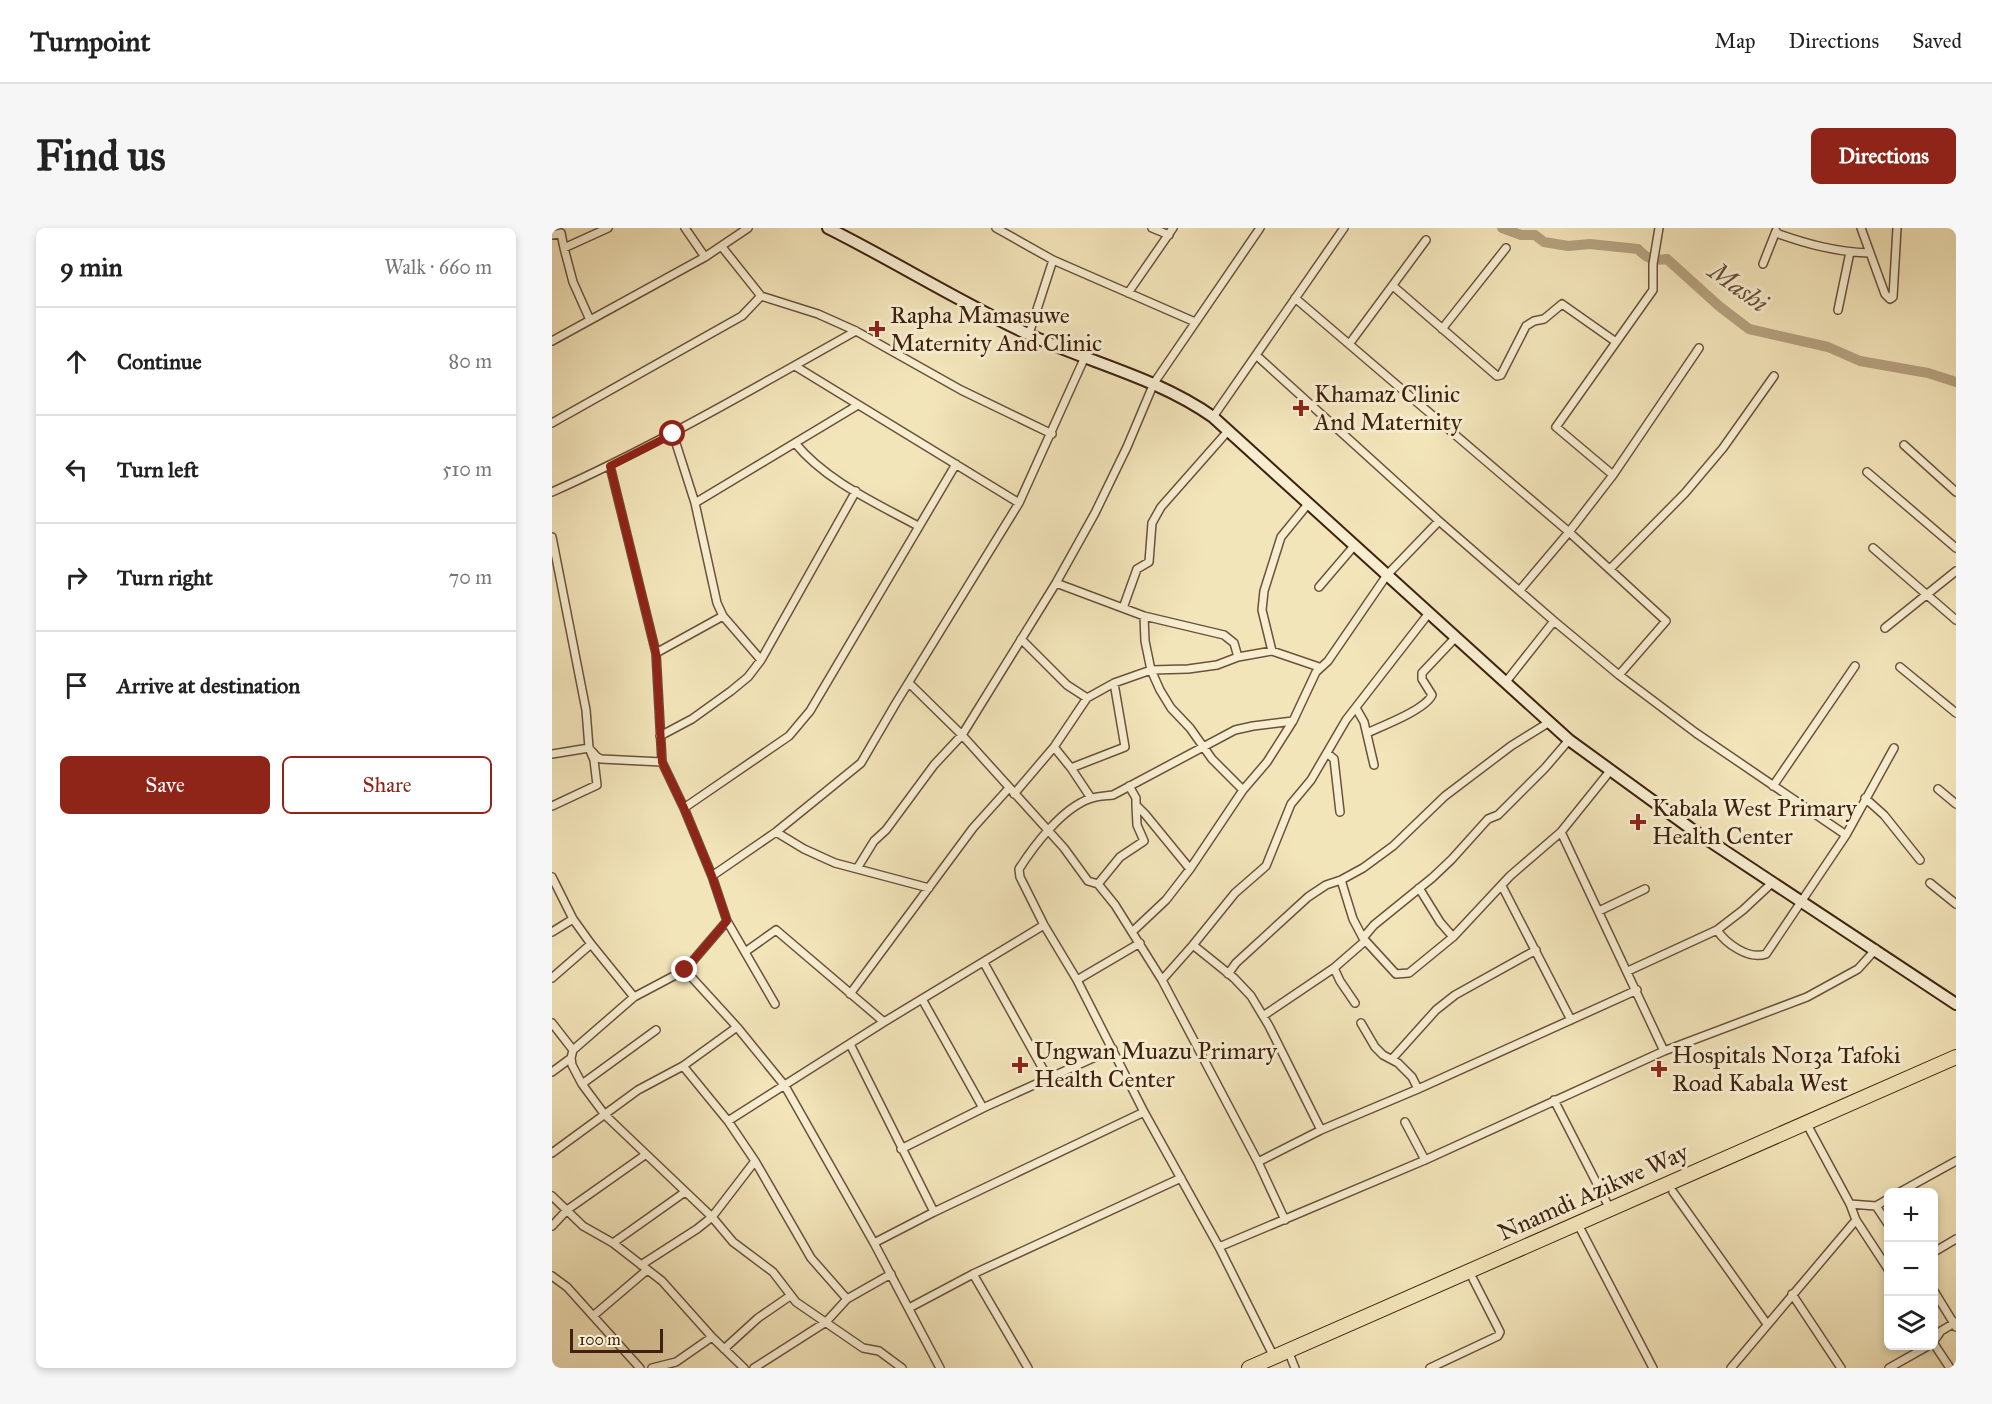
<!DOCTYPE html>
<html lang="en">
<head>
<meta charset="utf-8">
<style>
	:root { --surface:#fff; --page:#f6f6f6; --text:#222; --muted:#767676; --line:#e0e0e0; --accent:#8f2418 }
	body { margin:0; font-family:"IM FELL Great Primer",serif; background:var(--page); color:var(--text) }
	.controls { position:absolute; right:18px; bottom:18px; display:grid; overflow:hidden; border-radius:9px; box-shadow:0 3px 9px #0003 }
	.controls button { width:54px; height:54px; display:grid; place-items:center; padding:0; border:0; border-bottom:2px solid var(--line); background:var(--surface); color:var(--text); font:30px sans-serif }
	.scale { position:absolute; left:18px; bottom:15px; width:93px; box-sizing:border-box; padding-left:6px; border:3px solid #3e210e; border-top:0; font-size:16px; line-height:21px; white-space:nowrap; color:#3e210e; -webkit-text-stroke:4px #f7eed2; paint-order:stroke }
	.stop { position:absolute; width:18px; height:18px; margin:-14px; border:4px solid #8f2418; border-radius:50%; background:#fff }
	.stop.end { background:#8f2418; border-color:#fff; box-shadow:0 2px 6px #0008 }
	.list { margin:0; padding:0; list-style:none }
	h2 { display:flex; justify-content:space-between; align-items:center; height:78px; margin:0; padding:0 24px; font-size:26px }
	h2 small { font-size:20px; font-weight:400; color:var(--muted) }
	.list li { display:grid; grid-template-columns:39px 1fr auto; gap:18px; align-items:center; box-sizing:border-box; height:108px; padding:0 24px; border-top:2px solid var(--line) }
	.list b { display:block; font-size:22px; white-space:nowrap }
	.list em { font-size:20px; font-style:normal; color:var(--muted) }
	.actions { display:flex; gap:12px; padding:18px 24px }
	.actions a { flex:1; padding:14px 0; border:2px solid var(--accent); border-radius:9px; text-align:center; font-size:21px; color:var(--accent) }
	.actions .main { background:var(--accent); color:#fff }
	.icon { flex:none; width:33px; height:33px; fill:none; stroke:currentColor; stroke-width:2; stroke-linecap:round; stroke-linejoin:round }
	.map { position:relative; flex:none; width:1404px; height:1140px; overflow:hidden; border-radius:9px }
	header { display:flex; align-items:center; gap:36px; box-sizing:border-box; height:84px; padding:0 30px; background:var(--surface); border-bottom:2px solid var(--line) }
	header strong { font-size:28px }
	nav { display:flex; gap:33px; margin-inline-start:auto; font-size:21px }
	.intro { display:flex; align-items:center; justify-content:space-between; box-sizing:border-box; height:144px; padding:0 36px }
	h1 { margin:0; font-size:42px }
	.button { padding:15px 27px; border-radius:9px; background:var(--accent); color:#fff; font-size:21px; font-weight:700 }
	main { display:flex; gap:36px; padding:0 36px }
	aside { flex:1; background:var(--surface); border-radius:9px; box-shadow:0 3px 9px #0003 }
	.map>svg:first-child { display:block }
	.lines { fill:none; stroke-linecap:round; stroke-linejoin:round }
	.river { stroke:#b5a280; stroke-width:10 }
	.street-casing { stroke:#6b5239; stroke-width:10 }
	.secondary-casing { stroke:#3e210e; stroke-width:14 }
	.highway-casing { stroke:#3e210e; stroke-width:16 }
	.street { stroke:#f7eed2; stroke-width:7 }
	.secondary { stroke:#f7eed2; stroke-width:10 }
	.highway { stroke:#f3e5ba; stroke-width:14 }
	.route { stroke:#8f2418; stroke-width:8 }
	.poi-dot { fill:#8f2418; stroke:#f7eed2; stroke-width:2 }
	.labels { text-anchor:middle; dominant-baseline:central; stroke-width:6; stroke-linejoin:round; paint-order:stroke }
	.poi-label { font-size:24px; fill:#3e210e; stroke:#f7eed2; text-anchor:start }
	.street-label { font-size:24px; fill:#3e210e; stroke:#f7eed2 }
	.water-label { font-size:26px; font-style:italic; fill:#684e36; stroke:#f7eed2 }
</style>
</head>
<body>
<header>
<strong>Turnpoint</strong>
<nav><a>Map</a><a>Directions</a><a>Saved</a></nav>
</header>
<div class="intro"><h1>Find us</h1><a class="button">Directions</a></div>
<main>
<aside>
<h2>9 min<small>Walk · 660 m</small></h2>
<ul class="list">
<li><svg class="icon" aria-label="ahead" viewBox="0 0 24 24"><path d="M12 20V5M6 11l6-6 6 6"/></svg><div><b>Continue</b></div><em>80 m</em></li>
<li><svg class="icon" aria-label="left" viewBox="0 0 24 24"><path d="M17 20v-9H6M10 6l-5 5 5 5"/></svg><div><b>Turn left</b></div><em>510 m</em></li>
<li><svg class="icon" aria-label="right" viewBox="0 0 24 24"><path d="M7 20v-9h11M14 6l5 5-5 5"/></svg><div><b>Turn right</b></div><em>70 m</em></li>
<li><svg class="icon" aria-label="arrive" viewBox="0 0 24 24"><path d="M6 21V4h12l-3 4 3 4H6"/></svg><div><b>Arrive at destination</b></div></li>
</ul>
<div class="actions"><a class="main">Save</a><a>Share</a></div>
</aside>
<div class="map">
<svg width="1404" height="1140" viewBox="0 0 1404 1140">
	<rect width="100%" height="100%" fill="#f3e5ba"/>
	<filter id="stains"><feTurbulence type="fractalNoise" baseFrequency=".00333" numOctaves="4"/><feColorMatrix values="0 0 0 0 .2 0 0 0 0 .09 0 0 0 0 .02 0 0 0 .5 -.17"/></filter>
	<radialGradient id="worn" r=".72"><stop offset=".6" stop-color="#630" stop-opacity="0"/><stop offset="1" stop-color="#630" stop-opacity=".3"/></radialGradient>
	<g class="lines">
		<path class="river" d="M950,0L969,7H983L992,14L1016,18L1038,16L1086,21C1095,31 1102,33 1115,31L1167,78L1197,101L1276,119L1308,133L1376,145L1404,154"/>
		<defs>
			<path id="street" d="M133,0L153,29
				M444,0L501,32L643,94
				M600,0L617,7
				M1309,0L1333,66L1338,71L1341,69L1345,0
				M1224,5C1255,16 1284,24 1317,25
				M0,7L9,5L12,20L56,0
				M170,19L209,68L266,86L304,103L409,162L500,206
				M12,20L21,54L38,92
				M1211,36L1224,3
				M841,58L945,148L949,147L974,98L982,93L992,91L1010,76L1064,114
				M576,65L621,0
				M743,70L1017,304L1114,393L1067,447
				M1286,82L1298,24
				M890,101L954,20
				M477,106L501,32
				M0,113L153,29L196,0
				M798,115L874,12
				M704,127L887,293L1002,393L1067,447L1144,505L1294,607
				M243,138L467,275
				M661,189L792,0
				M0,195L190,88L209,68
				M121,206L143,275L165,375L171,388L209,432
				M243,215C274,253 324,275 366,298
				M1352,217L1404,264
				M58,238L104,425L110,534L132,580L160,648L175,693L223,776
				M1315,244L1404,320
				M1061,247L1004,199L1101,62V36L1107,0
				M0,264C105,217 204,159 304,103
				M143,275L306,177
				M0,309L34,482L37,520L45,529L49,531L110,534
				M1321,320L1404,392
				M1058,341L1133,265L1171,220L1222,148
				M504,355L592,388L672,407L682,415L686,429
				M767,359L802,318
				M968,362L1017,304L1061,247L1147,120
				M571,380L585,341L597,334L600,295L609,279L676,203
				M592,388L593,413L599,442L608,462L619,480L638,500L660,531L691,562
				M1333,400L1404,343
				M469,411L515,457L535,470
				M720,423L710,382L712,363L729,309L756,276
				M104,425L171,388
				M1348,439L1404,485
				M357,455L410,507L512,620L536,653L546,656L563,677L610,752L706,934L733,992
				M953,455L1002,393
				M804,480L812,494L822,537
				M815,505C830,498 873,482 880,467L870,451V445L903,410
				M108,508L140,491L179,463L196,449L209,432L304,263
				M502,519L519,540L539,570
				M775,525L782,531L788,584
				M0,526L37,520L42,532L45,557L0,578
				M519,540L573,519L562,455
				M577,558L584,570V577L593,586L638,641
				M1221,558L1303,438
				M1386,561L1404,576
				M462,566L502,519L535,470L562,455L599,442L636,441L665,437L686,429L720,423L767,439
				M1313,570L1332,587L1368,632
				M132,580L237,508L258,483L404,236
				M224,604L252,621L283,635L377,660
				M1009,604L1112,823
				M306,639L322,613L334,602L382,537L410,507L504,355L543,285L575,219L602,155L708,0
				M160,648L224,604L309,535L344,475L467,275L532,131
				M0,649L21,691L39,716L82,769
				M789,652L801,691L811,710L844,746L857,745L901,709L958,648L1009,604L1058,543
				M1378,655L1404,676
				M546,656L568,629L592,613L585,597L584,577
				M950,658L1019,792
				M867,660L888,694L901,709
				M1047,683L1093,661
				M1165,702C1174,716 1197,732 1214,726L1294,607L1342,520
				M0,704L21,691
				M580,704L614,672L638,641L691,562L715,534L741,493L764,444L776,433L835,347L887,293
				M811,710L822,697L880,650L900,631L936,591L946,587L993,540L1017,512
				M641,717L682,750L699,768L717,798L769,902
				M193,724L224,702L332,794
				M432,735L496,850
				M782,740L788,753L803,775
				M133,742L185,799L233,858L322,1015L388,1140
				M1076,743L1165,702L1191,682L1221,654
				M676,746L684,735L756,669L774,657L789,652L811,640L841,618L893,568L959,518L996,495
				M0,750L39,716
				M525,752L588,715
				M610,752L641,717L683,665L714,638L739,576L759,552L794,492L877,385
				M298,766L421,600L457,560
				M370,771L431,880
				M711,788L782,740L813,713
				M0,795L21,822
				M809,795L823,819L831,827L846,835L860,849L866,861
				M298,816L382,984
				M19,830L20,837L30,856L53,887L160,989L181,1014L221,1044L244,1074L311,1120L327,1123L350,1140
				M840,831L884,782L903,767L984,722
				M131,838L176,893L203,933L259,1030L295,1071
				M0,844L19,830L21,822L82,769L133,742L175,693
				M30,856L104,802
				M1002,872L1058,981
				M176,893L332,794L492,697
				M853,894L873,932
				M1258,902L1298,976L1304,992L1336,1041
				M349,921L431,880L561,821
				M0,925L86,862L131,838L185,799
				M706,934L769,902L866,861L1085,762
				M1121,964L1215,1096
				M1348,964L1404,933
				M0,968L31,998L61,1015L110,1053L160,1109L192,1140
				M1298,976L1324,978L1336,971
				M1324,978L1336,996
				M0,998L15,982L93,927
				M1029,1002L1101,1140
				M61,1015L133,964
				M322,1015L382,984L592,884
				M667,1019L873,932L1112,823L1255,769L1306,741L1324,721
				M1382,1024L1404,1011
				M89,1037L145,1001L160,989L203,933
				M421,1046L476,1140
				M0,1048L15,1059L88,1140
				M1382,1063L1404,1099
				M1240,1066L1289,1140
				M357,1080L421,1046L629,950
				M41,1088L95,1042
				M1382,1113L1389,1103L1404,1094
				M1382,1116L1398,1140
				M172,1121L206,1090L238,1068
				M722,1129L667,1019L592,884L525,752L492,697L468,649L467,641C483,616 510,581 537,571C545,568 553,568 561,567L683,502L701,498L741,493
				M739,1130L743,1140
				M100,1140L124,1134L160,1109
				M202,1140L274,1094L295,1071L339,1046
				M878,1140L946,1108L948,1104L945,1098L921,1051
				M1179,1140L1304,992
				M1337,1140L1376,1118"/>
			<path id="secondary" d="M276,0C344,34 409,75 478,107C539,135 606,150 661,189L1017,512L1138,600L1404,776"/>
			<path id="highway" d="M697,1140L1404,829"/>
		</defs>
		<use href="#street" class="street-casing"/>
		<use href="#secondary" class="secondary-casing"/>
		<use href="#highway" class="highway-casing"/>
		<use href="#street" class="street"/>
		<use href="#secondary" class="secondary"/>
		<use href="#highway" class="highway"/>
	</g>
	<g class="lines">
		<path class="route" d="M121,206L58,238L104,425L110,534L132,580L160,648L175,693L133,742"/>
	</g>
	<g class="poi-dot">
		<path d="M322 92h6v6h6v6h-6v6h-6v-6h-6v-6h6z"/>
		<path d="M746 171h6v6h6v6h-6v6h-6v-6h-6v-6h6z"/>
		<path d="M1083 585h6v6h6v6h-6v6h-6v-6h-6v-6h6z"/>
		<path d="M465 828h6v6h6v6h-6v6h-6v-6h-6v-6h6z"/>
		<path d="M1104 832h6v6h6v6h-6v6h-6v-6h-6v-6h6z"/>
	</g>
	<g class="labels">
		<g class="poi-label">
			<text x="338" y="87">Rapha Mamasuwe<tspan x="338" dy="28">Maternity And Clinic</tspan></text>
			<text x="762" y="166">Khamaz Clinic<tspan x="762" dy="28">And Maternity</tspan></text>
			<text x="1100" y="580">Kabala West Primary<tspan x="1100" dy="28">Health Center</tspan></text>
			<text x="482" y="823">Ungwan Muazu Primary<tspan x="482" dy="28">Health Center</tspan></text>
			<text x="1120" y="827">Hospitals No13a Tafoki<tspan x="1120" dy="28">Road Kabala West</tspan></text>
		</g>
		<g class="street-label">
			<text transform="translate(1041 964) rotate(-24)">Nnamdi Azikwe Way</text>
		</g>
		<g class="water-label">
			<text transform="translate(1187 59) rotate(36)">Mashi</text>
		</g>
	</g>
	<rect width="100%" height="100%" filter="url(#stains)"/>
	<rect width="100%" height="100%" fill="url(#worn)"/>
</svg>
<div class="controls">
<button>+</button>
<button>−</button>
<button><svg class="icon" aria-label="layers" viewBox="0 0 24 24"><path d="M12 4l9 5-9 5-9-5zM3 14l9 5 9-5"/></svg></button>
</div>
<div class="scale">100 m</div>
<div class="stop" style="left:121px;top:206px"></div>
<div class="stop end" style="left:133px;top:742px"></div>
</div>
</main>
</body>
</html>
